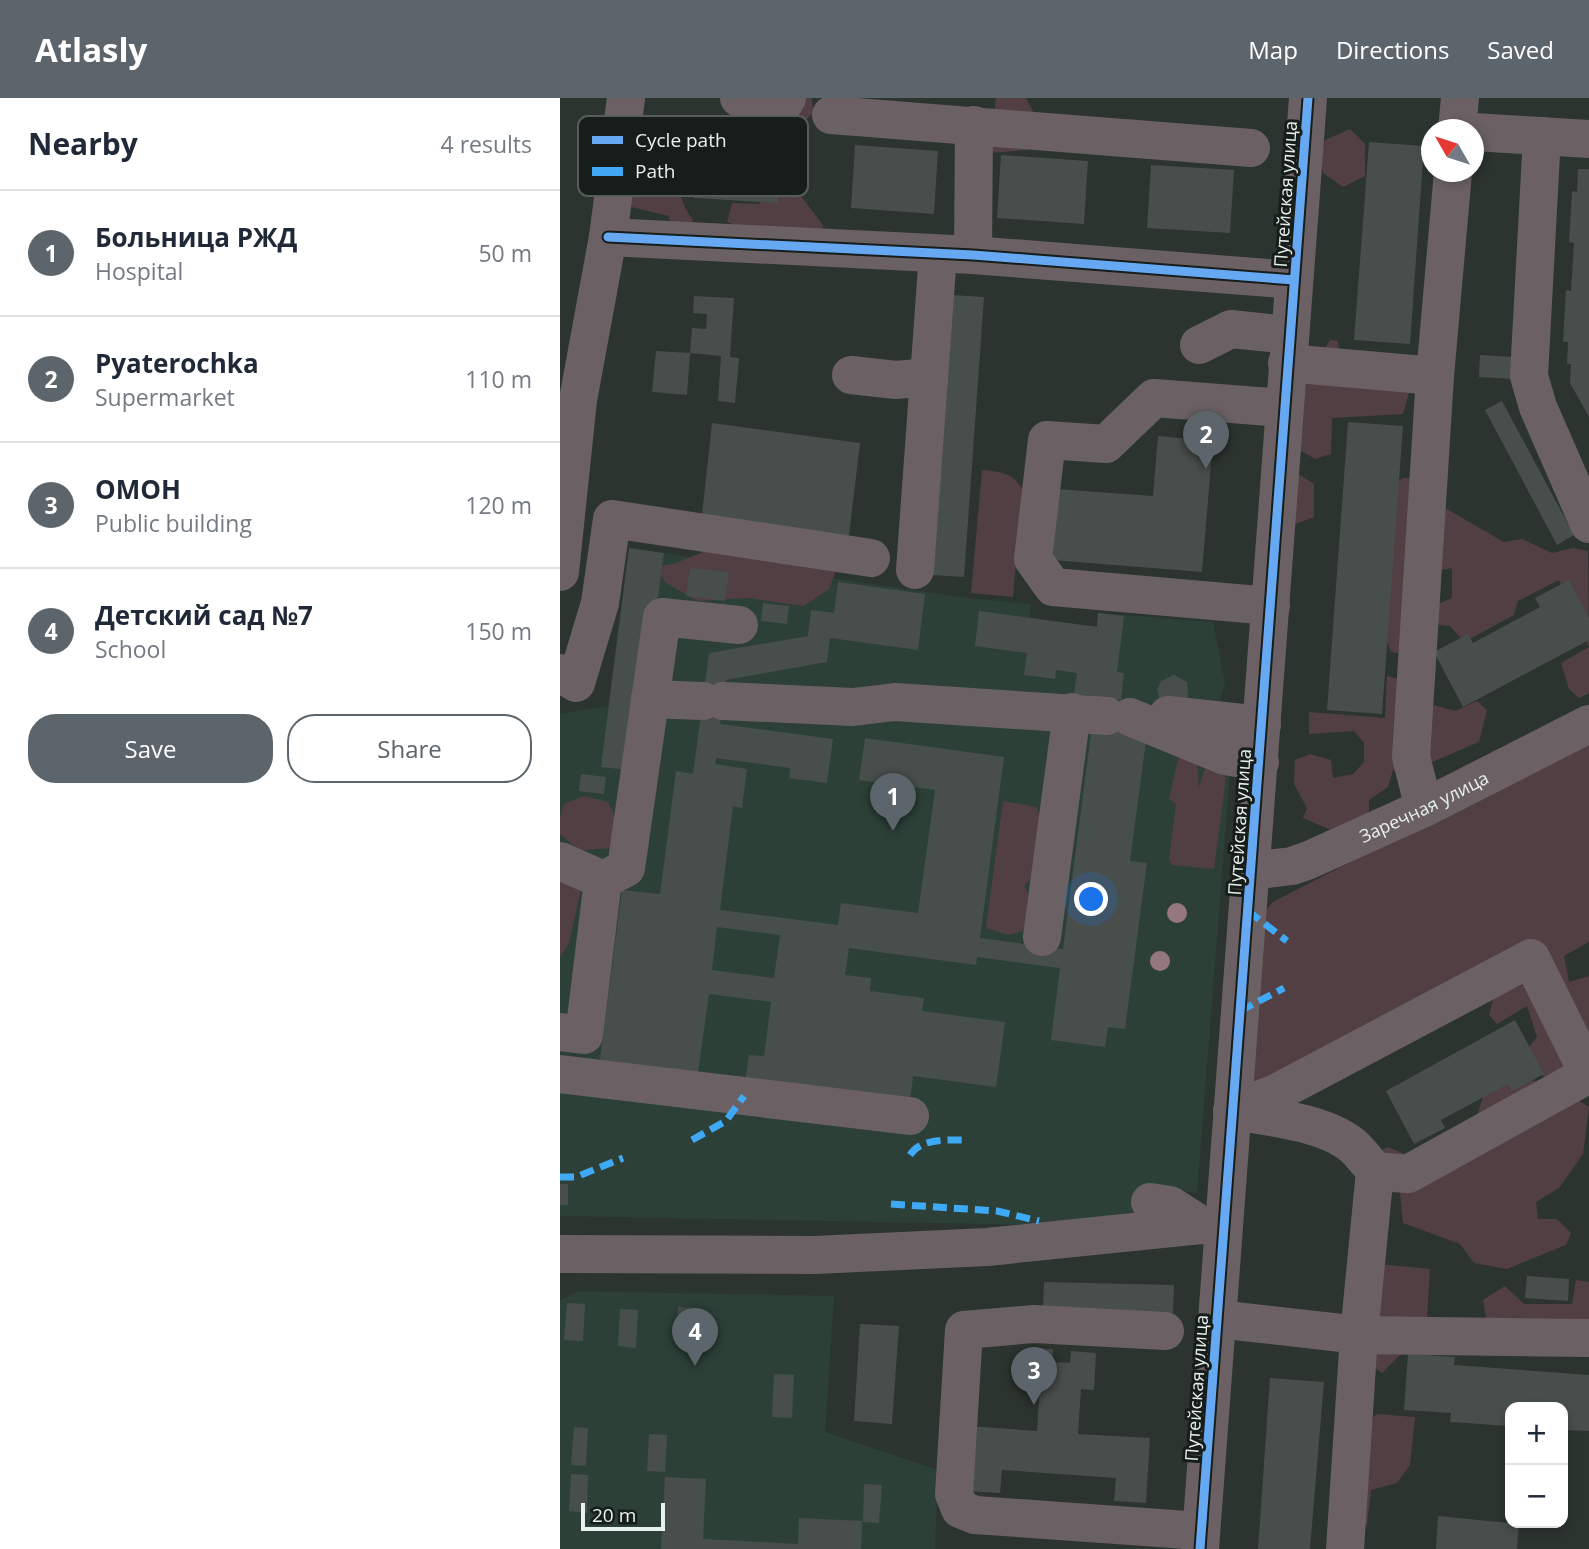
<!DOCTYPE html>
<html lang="en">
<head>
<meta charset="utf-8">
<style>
	:root { --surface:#fff; --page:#f6f6f7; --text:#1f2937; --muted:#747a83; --line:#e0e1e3; --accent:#5c656b }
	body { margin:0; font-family:"Open Sans",sans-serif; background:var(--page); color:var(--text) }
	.controls { position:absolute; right:21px; bottom:21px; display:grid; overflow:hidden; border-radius:14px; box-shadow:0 4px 10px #0003 }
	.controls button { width:63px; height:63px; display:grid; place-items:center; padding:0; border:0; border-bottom:2px solid var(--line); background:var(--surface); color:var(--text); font:35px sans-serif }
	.compass { position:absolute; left:861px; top:21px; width:63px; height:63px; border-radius:50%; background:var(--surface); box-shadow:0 4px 10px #0003; rotate:309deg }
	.scale { position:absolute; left:21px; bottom:18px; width:84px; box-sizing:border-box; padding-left:7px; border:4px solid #e8f1ed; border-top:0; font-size:19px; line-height:24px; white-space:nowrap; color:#e8f1ed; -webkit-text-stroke:5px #161d1a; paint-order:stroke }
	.you { position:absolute; left:532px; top:802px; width:24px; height:24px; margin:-18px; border:5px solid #fff; border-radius:50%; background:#1a73e8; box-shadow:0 0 0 10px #1a73e833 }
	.badge { display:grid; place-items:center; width:46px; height:46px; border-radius:50%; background:var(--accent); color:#fff; font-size:23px; font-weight:700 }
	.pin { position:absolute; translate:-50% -58px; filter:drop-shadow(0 2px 4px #0008) }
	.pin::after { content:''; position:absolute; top:37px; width:24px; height:21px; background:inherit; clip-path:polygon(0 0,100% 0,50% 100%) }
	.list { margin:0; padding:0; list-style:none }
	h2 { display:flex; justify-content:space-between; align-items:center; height:91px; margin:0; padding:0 28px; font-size:30px }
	h2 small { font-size:23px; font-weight:400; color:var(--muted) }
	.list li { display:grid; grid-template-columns:46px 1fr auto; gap:21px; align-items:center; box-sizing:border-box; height:126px; padding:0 28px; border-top:2px solid var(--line) }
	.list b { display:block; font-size:26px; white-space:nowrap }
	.list p { margin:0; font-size:23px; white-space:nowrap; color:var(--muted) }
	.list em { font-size:23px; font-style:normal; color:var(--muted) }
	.actions { display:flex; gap:14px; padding:21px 28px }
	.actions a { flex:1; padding:16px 0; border:2px solid var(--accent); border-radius:28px; text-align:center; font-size:24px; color:var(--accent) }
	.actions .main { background:var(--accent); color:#fff }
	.map { position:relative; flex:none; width:1029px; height:1451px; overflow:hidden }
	header { display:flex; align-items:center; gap:42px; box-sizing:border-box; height:98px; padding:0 35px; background:var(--accent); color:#fff }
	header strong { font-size:33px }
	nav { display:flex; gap:38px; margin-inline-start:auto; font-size:24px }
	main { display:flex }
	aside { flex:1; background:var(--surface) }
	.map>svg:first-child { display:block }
	.built { fill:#2c4038 }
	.green { fill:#523f44 }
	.building { fill:#484e4b; fill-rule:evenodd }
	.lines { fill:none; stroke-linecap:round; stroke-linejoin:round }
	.minor { stroke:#6b6164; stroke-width:38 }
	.quiet { stroke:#3fa9f5; stroke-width:7; stroke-dasharray:14 7; stroke-linecap:butt }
	.cycleway-casing { stroke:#161d1a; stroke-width:13 }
	.cycleway { stroke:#66a8f1; stroke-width:9 }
	.tree { fill:#95777e }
	.labels { text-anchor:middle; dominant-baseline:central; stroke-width:6; stroke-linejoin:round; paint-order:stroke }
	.street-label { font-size:18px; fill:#e8f1ed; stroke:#161d1a }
	.key { fill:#161d1a; stroke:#555d59; stroke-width:2 }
	.key-label { font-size:19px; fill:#e8f1ed }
</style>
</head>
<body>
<header>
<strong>Atlasly</strong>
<nav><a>Map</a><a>Directions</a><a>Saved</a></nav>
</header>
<main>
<aside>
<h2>Nearby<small>4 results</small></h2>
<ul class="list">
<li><span class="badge">1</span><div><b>Больница РЖД</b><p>Hospital</p></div><em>50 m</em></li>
<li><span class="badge">2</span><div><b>Pyaterochka</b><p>Supermarket</p></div><em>110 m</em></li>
<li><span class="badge">3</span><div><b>ОМОН</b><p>Public building</p></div><em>120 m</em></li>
<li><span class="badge">4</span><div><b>Детский сад №7</b><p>School</p></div><em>150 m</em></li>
</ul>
<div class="actions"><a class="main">Save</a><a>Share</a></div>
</aside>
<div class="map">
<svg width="1029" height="1451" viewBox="0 0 1029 1451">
	<rect width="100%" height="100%" fill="#2c3430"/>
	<path class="built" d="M69,450L407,500L470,506V520L524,527L537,528L538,515L653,524L665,585L651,639L670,675L637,1095L592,1089L588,1119L479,1127L0,1118V616L48,608Z
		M19,1193L274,1198L265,1334L378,1372L375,1451H0V1202Z"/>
	<path class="green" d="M209,0H252L253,15L227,40L203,38L196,22L207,10Z
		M436,0H466L477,21L467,52L429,55Z
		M84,27L101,37L104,59L120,58C120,81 116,103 133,121L129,137H112L109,118L67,108L74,29Z
		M790,31L805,46V78L783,89L763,75L760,58L765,42Z
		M205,86L234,89L263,127L258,154L242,153L167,124L172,105L200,106Z
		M770,242L778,243L780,266L850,291L843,316L772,320L771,356L755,361L733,348L735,284L753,268Z
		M422,372C441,374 452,374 462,391L453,499L411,495Z
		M735,374L754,386V419L733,427Z
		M843,380H853L859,395L944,444L962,441L992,455L1013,450L1028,453L1029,549L999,482L958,503L954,517L904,544L890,528L873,526V508L892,500V470L855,478L843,556L831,554L823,534L831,390Z
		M146,453L276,472L269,491L244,508L188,500L138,503L106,485L96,469L113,466Z
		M1029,549V595L1019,600L1009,591L1001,565Z
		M827,578L856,586L859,603L895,613L917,603L927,612L919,644L849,674L833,672L828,689L809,702V715L771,732L743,720L747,710L734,686L735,662L750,656L771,662L773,680L793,676L804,664V645L794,633L749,636V614L825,620Z
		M1029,641V844L1004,858L1009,884L1029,878V951L1005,977L989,982L973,971L965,954L977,939L967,908L937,926L929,917L934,899L965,886L964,879L689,1009L705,813L713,804Z
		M633,656L637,667L639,689L645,671L656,670L666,680L654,771L612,767L609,761L616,706L609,701L618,661Z
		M24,698L48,704L62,733L59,750L19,752L0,736V719L4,706Z
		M443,703L476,709L486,729L480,770L464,788L474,808L463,833L448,837L426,830Z
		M0,780L22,787L9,845L0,859Z
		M953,979L994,987L1029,1009L1023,1056L999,1090L976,1104L978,1121H997L1011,1135L1006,1147L947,1171L914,1165L900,1146L843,1125L840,1095L810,1093L805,1066L827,1049L853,1059L913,1030L925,993Z
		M798,1164L870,1171L865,1250L843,1254L822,1275L805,1263Z
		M1016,1182L1029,1184V1229L928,1231L923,1202L945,1188L964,1206H1012Z
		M817,1316L855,1319L850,1367L837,1385L811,1392L807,1427L780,1432L803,1326Z"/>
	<path class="building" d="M138,37L223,42L218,105L134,100Z
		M809,44L864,48L850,246L794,242Z
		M295,47L378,53L374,116L291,110Z
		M441,57L528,63L524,126L437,120Z
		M591,67L674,72L670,135L587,130Z
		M1018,71H1029V319L1010,285L1011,266H1007L1008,244H1003L1006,192L1011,193L1014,145L1009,144L1012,93L1017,94Z
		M392,197L424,199L404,479L372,477Z
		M134,198L174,200L170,259L179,260L175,305L158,303L161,258L130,255L132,230L146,231L147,216L133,215Z
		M96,253L130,255L127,297L92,294Z
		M920,257L953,259L952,281L919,279Z
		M942,303L1014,437L997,447L925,312Z
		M788,324L843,328L822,616L767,612Z
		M152,325L300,345L288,446L141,426Z
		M598,338L653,343L642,474L492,462L497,391L593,398Z
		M69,450L104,455L97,506L88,505L69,672L41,669Z
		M130,470L169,474L165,503L126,498Z
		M1009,482L1029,520V542L903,609L874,554L908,536L913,545L980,509L975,500Z
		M278,484L365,496L358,552L270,540L267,564L166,582L160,626L273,641L267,685L229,680L230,670L156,660L155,666L187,671L182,710L173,708L160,812L278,827L281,805L358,815L375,692L299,682L305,640L444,659L420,840L503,851L532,628L587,635L570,763L587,765L565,931L548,929L545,949L491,942L500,870L417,859L416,867L289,850L285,877L311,880L310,893L364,900L362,913L445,924L436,989L353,978L350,1005L185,984L189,957L204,958L211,904L149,896L137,982L39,969L62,792L100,796L116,673L133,676L149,555L248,538L251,512L274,515ZM157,829L220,837L214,880L152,872Z
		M203,505L229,508L227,526L201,523Z
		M419,513L537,529L538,515L564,518L557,574L564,575L561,602L514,596L517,575L496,572L495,581L464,577L467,555L415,548Z
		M614,577L627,584L628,599L626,603L600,602L597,592L601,583Z
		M21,676L46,679L44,696L19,693Z
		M955,922L984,976L952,993L948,986L881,1022L885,1030L854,1046L826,993Z
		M0,1086H8V1107H0Z
		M967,1178L1009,1181L1008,1203L965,1200Z
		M484,1184L614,1187L613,1215L483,1212Z
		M7,1205L25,1206L23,1243L4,1242Z
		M118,1209L136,1210L134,1247L116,1246Z
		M60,1211L78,1212L76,1250L58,1248Z
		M300,1226L339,1228L332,1326L294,1323Z
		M469,1250L493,1251L492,1264L510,1265L511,1253L536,1255L534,1292L521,1291L518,1336L590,1340L586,1405L554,1403L556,1380L442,1372L440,1395L404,1393L408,1328L477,1333L480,1288L467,1287Z
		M848,1256L895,1259L894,1267L1029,1277V1333L1003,1332V1309H950V1328L890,1324L891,1315L844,1312Z
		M214,1276L234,1277L232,1320L212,1319Z
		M710,1280L764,1284L750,1451H698Z
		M14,1329L28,1330L26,1368L11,1367Z
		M89,1336L107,1337L105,1374L87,1373Z
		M11,1376L28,1377L27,1415L9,1413Z
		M105,1379L146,1381L143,1441L238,1446L239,1420L302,1423L301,1451H101Z
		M304,1386L322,1387L319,1425L303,1424Z
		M878,1418L959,1426L957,1451H876Z"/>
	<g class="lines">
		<g class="minor">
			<path d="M179,0L224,5L227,0"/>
			<path d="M271,17L691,50"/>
			<path d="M897,32L900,0"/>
			<path d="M914,34L1029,41"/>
			<path d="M982,38L969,278L978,309L1029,426"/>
			<path d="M48,139L413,157L734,182"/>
			<path d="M413,157L414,27"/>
			<path d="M639,247L671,231L729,237"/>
			<path d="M727,265L875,278"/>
			<path d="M291,277L336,282L369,279"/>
			<path d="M355,472L378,156"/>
			<path d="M0,474L18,302L48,139L66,0"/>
			<path d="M711,508L493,489L473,461L487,342L546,346L594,300L724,310"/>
			<path d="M0,575L16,585L40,505L52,421L311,460"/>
			<path d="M90,601L143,603"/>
			<path d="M163,603L293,609L335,604L547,618"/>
			<path d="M608,617L702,627"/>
			<path d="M570,619L665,658L700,664"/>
			<path d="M864,710L851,659L875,278L893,74"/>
			<path d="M0,763L43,782"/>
			<path id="s1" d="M691,773L732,768L749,762L864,710L1029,626"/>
			<path d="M482,839L512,614"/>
			<path d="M0,934L24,937L43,782L66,770L102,519L179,527"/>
			<path d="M0,976L350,1018"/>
			<path d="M672,1013L718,994L971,860L1029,977"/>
			<path d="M672,1013C709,1019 764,1024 793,1048C801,1055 808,1065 815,1073"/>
			<path d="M590,1104L610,1107L641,1127"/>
			<path d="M0,1156L255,1157L427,1149L641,1127L663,1129"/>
			<path d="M657,1221L799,1237L1029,1240"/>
			<path d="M605,1233L474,1226L404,1232L394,1396L400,1411L415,1417L641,1433"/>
			<path d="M640,1451L748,0"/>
			<path d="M785,1451L799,1237L815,1073L848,1076L1029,976"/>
		</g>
		<path class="quiet" d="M688,813L727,843
			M680,913L724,890
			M132,1042L166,1023L184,998
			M350,1057C361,1040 387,1042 405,1042
			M0,1079H16L63,1060
			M331,1106L437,1113L479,1123"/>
		<defs>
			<path id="cycleway" d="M48,139L413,157L734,182
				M640,1451L748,0"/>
		</defs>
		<use href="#cycleway" class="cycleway-casing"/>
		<use href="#cycleway" class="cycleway"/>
	</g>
	<g class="tree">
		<circle cx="617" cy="815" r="10"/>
		<circle cx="600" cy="863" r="10"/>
	</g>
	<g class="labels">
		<g class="street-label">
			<text transform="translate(725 96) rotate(-86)">Путейская улица</text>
			<text stroke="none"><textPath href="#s1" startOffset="186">Заречная улица</textPath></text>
			<text transform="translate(679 724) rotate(-86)">Путейская улица</text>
			<text transform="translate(636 1290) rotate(-86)">Путейская улица</text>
		</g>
	</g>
	<rect x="18" y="18" width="230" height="80" rx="10" class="key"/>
	<rect x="32" y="38" width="31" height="8" fill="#66a8f1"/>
	<rect x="32" y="69" width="31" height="9" fill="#3fa9f5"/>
	<g class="key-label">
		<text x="75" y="49">Cycle path</text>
		<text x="75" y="80">Path</text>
	</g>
</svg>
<div class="controls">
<button>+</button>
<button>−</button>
</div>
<svg class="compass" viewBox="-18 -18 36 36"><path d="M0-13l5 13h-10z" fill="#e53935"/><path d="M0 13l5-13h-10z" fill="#747a83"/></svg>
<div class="scale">20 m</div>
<div class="you"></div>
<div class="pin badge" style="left:333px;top:733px">1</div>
<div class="pin badge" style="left:646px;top:371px">2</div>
<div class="pin badge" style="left:474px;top:1307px">3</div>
<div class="pin badge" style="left:135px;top:1268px">4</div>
</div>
</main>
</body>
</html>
